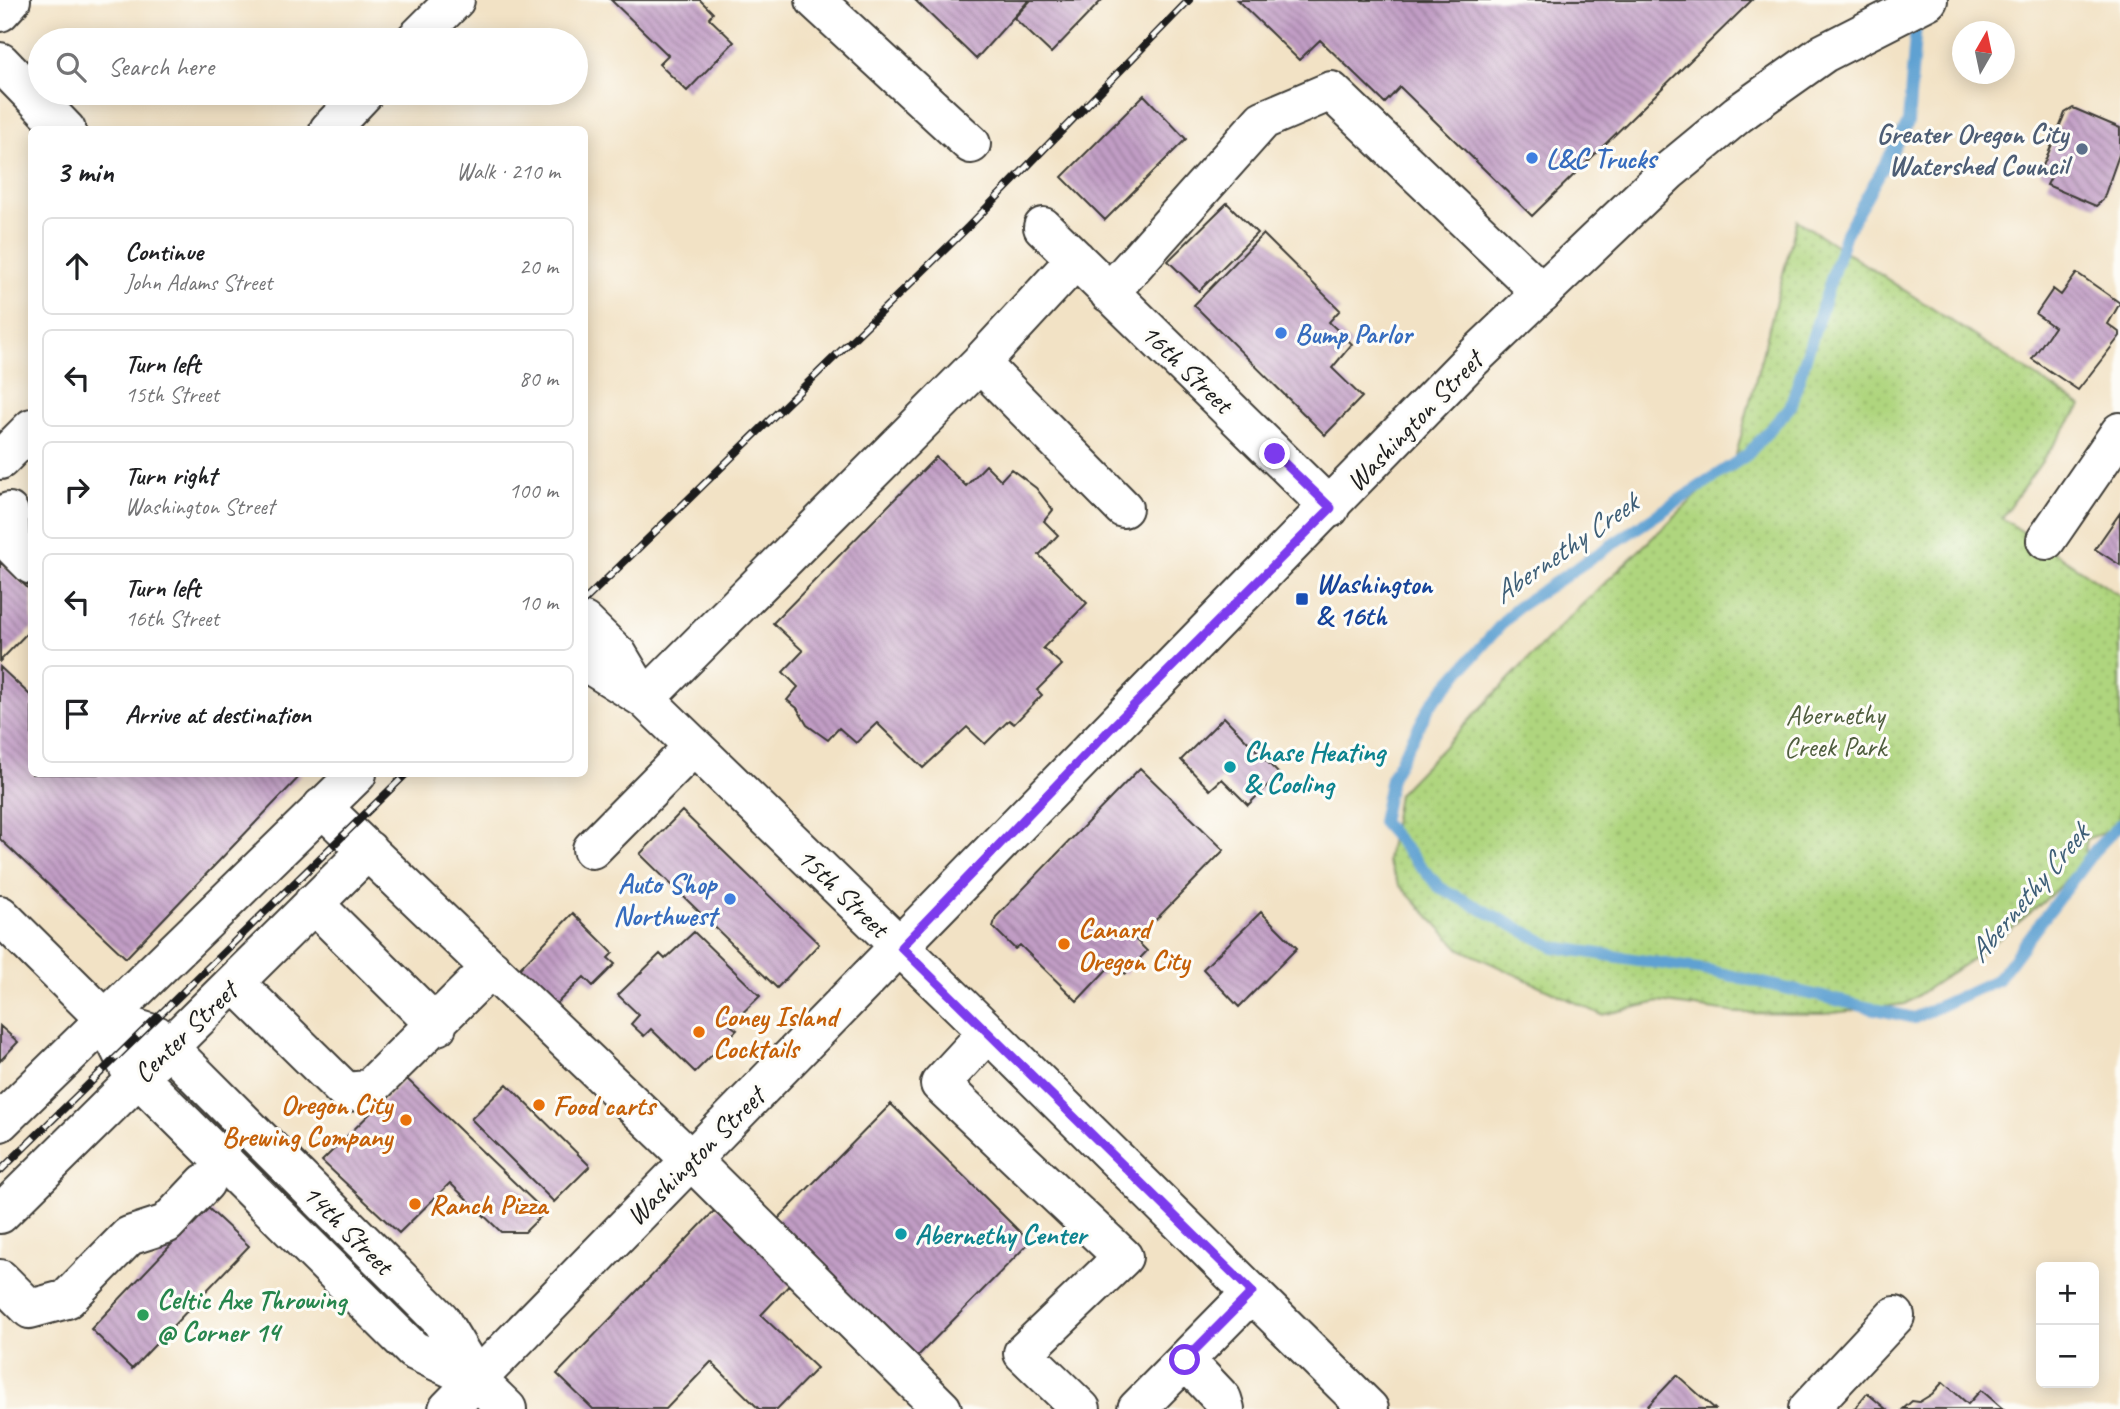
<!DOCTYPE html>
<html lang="en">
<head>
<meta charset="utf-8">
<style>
	:root { --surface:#fff; --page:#f6f6f6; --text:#202124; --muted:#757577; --line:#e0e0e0 }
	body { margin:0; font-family:Caveat,sans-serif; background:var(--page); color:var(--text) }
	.controls { position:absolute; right:21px; bottom:21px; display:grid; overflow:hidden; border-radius:10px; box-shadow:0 4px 18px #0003 }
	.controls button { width:63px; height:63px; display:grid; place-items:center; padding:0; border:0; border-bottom:2px solid var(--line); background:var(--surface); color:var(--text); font:35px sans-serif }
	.compass { position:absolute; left:1952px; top:21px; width:63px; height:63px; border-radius:50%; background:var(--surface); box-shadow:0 4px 18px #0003; rotate:9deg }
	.stop { position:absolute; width:21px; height:21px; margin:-16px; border:5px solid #7c3aed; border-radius:50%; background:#fff }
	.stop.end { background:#7c3aed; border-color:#fff; box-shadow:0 2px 7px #0008 }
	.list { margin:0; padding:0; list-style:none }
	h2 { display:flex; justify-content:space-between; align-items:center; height:91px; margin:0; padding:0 28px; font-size:30px }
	h2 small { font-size:23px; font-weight:400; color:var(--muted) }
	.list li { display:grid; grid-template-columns:46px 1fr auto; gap:21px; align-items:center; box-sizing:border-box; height:98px; margin:0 14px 14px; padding:0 14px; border:2px solid var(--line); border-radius:10px }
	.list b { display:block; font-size:26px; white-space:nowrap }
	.list p { margin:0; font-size:23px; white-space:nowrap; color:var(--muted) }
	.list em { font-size:23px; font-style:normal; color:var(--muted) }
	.icon { flex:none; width:38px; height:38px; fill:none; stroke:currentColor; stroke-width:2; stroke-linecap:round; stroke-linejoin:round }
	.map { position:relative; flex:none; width:2120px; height:1409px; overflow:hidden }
	.search { position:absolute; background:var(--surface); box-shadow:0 4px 18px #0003; left:28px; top:28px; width:560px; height:77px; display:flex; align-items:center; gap:18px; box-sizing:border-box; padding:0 24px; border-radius:38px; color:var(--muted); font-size:26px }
	.panel { position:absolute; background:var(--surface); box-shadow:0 4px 18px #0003; left:28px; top:126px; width:560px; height:651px; border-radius:10px }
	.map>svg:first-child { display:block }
	.park { fill:url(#park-dots); stroke:#66784d; stroke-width:2 }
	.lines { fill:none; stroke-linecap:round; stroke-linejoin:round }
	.stream { stroke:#5ea1d2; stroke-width:12 }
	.building { fill:url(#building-back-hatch) }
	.minor-casing { stroke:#3c3a35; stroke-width:42 }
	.major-casing { stroke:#3c3a35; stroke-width:42 }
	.highway-casing { stroke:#3c3a35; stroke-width:42 }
	.minor { stroke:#fff; stroke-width:38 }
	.major { stroke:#fff; stroke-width:38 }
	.highway { stroke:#fff; stroke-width:38 }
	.rail-casing { stroke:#1c1c1c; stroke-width:8 }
	.rail { stroke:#fdfcf7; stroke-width:5; stroke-dasharray:16; stroke-linecap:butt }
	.route { stroke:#7c3aed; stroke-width:9 }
	.service-dot { fill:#5c6f8a; stroke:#fdfcf7; stroke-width:2.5 }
	.shop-dot { fill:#3f7fe0; stroke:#fdfcf7; stroke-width:2.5 }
	.transit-dot { fill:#1a4fb4; stroke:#fdfcf7; stroke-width:2.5 }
	.culture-dot { fill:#0f9aa8; stroke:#fdfcf7; stroke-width:2.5 }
	.food-dot { fill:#e8710a; stroke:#fdfcf7; stroke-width:2.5 }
	.leisure-dot { fill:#2e9e5b; stroke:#fdfcf7; stroke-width:2.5 }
	.labels { text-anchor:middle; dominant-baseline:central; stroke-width:6; stroke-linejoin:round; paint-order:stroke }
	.service-label { font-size:28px; font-weight:bold; fill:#4e5e75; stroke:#fdfcf7; text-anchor:end }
	.shop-label { font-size:28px; font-weight:bold; fill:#366cbe; stroke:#fdfcf7; text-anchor:start }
	.street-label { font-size:28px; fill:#1c1c1c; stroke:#fdfcf7 }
	.transit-label { font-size:28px; font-weight:bold; fill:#164399; stroke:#fdfcf7; text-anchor:start }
	.park-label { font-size:28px; fill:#4f5d3e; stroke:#fdfcf7 }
	.culture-label { font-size:28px; font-weight:bold; fill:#0d838f; stroke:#fdfcf7; text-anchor:start }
	.food-label { font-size:28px; font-weight:bold; fill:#c56008; stroke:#fdfcf7; text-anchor:start }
	.leisure-label { font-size:28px; font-weight:bold; fill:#27864d; stroke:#fdfcf7; text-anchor:start }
	.water-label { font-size:30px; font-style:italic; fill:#3d5e77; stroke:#fdfcf7 }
</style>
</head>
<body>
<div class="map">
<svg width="2120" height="1409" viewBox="0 0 2120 1409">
	<defs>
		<pattern id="park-dots" width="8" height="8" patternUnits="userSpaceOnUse" patternTransform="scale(1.75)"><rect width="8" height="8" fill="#afd57e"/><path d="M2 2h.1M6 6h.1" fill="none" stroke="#96b66c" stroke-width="1.8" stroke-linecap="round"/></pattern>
		<pattern id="building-back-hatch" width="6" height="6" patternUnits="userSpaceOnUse" patternTransform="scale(1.75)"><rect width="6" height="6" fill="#c19dc5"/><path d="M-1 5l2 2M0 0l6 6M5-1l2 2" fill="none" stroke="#9c7f9f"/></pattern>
	</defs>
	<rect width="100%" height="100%" fill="#fdfcf7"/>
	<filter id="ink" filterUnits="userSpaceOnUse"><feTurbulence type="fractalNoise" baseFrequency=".0143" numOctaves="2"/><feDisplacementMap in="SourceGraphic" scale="14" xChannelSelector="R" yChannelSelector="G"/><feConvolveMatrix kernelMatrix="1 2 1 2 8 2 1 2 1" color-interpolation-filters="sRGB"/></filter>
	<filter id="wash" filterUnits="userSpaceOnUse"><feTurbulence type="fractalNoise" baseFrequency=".00686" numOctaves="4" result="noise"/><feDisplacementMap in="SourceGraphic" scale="28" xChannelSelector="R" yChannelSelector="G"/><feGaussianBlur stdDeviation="1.57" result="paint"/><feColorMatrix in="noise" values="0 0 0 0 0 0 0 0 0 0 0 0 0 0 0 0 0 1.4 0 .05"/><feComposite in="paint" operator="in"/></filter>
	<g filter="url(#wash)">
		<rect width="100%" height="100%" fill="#f2e2c5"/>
		<path class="park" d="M1797,220L2081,406L2002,518L2120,596V823L2115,829L2086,839L2085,861L2042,903L1985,950L1905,1004L1825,1014L1737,1013L1659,1002L1602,1015L1460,949L1399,885L1387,861L1398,794L1565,621L1735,459Z"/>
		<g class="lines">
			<path class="stream" d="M1917,12L1908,123L1846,233L1790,407L1747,455L1515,609L1431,704L1391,778L1382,822L1439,887L1554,947L1711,971L1914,1018L1998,979L2095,850L2120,824"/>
		</g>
		<g id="blocks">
			<path class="building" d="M611,0H700L713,13L709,18L734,42L687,91L659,64L668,55Z
				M915,0H1029L976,59Z
				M1031,0H1102L1051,53L1014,18Z
				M1237,0H1752L1532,216L1400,87L1385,103L1320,40L1299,60Z
				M1144,95L1186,139L1105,220L1062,177Z
				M2073,108L2120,128V152L2103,200L2096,206L2047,185L2051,177L2040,173L2065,113Z
				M1227,203L1257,233L1199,291L1168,261Z
				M1263,234L1340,310L1329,322L1352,344L1332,368L1362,397L1325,435L1194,305Z
				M2077,273L2120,303L2108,324L2120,333V336L2078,390L2032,359L2054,327L2036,314L2053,289L2061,295Z
				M936,457L966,486L986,465L1001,480L1011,469L1036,488L1053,510L1044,521L1058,535L1039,555L1087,603L1043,648L1062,665L1037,690L1042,695L1014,724L1009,720L985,744L967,727L923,768L877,723L856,743L839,728L828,740L807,725L797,708L787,700L798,687L783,672L803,651L773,623Z
				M2120,513V565L2095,549Z
				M0,562L32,592V628L0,661Z
				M0,667L32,697V774H302L126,958L0,839Z
				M1224,717L1279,774L1248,805L1222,779L1210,790L1181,760Z
				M1140,768L1224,850L1136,940L1147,951L1125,974L1113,963L1077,1001L1020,945L1015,949L993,927L996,917Z
				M682,811L819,944L777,988L640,854Z
				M1261,912L1297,948L1239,1007L1203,969Z
				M573,913L613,953L608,958L615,964L593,986L584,977L553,1007L517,971Z
				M694,932L760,996L730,1025L737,1030L695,1072L651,1029L644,1036L631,1024L639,1015L618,995L660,954L665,959Z
				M0,1026L18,1042L0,1061Z
				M406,1078L542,1209V1215L525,1232H501L450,1183L399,1233L322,1161Z
				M507,1084L590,1166L554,1202L471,1119Z
				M891,1104L1030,1242L911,1363L771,1226Z
				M719,1206L795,1279L761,1315L817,1368L777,1409H759L711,1362L666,1409H593L557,1374Z
				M207,1207L249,1246L132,1369L91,1329Z
				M1677,1375L1715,1409H1645Z
				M1943,1382L1968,1404L1981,1390L2003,1409H1903L1912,1401L1919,1402L1932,1394Z
				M1867,1393L1886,1409H1854Z"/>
		</g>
	</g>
	<g filter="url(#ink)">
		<use href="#blocks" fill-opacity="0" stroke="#3c3a35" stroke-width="2"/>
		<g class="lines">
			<defs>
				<path id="minor" d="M815,0L971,144
					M415,40L455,0
					M0,62L66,130
					M329,130L364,93
					M1043,227L1330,508
					M1109,293L1263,120L1331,91L1542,293
					M980,363L1123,508
					M0,460L32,428
					M9,512L10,543L32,565
					M2046,540L2120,432
					M584,622L618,655L640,692
					M584,661L645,699L988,1032L1369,1409
					M645,699L980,363L1076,259
					M322,807L691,1160L942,1409
					M592,849L693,747
					M313,903L437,1026
					M235,983L346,1092L368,1090L491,968
					M988,1032L940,1084L1123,1257L1023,1353L1081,1409
					M0,1122L357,774
					M0,1214L368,850
					M0,1279L30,1309L67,1299L129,1236L166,1224L205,1183
					M1185,1360L1222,1399L1225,1409
					M477,1380L507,1409
					M1137,1409L1252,1292
					M1808,1409L1895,1316"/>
				<path id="major" d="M0,915L105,1019L129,1068L413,1350L477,1380
					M105,1019L156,1035L440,1319L477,1380
					M448,1409L1471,360L1669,171L1738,114L1824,53L1928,0"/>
				<path id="highway" d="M0,12L11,0"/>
			</defs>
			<use href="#minor" class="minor-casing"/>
			<use href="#major" class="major-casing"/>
			<use href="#highway" class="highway-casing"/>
			<use href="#minor" class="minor"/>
			<use href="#major" class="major"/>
			<use href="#highway" class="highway"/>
			<defs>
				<path id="rail" d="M584,601L968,227L1189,0
					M0,1171L406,774"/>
			</defs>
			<use href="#rail" class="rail-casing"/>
			<use href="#rail" class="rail"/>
		</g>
	</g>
	<g class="lines" filter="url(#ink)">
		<path class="route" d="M1185,1360L1252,1292L901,947L1113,726L1331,508L1275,454"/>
	</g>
	<circle class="service-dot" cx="2082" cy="149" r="7"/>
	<g class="shop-dot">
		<circle cx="1532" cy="158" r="7"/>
		<circle cx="1281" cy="333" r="7"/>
		<circle cx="730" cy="899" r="7"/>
	</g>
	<rect class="transit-dot" x="1295" y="592" width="14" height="14" rx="3.5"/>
	<g class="culture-dot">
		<circle cx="1230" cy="767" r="7"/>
		<circle cx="901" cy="1234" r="7"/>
	</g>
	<g class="food-dot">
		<circle cx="1064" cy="944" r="7"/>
		<circle cx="699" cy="1032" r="7"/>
		<circle cx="539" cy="1105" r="7"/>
		<circle cx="406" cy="1120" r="7"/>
		<circle cx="415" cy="1204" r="7"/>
	</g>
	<circle class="leisure-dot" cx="143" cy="1315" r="7"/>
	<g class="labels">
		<g class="service-label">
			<text x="2068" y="133">Greater Oregon City<tspan x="2068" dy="32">Watershed Council</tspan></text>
		</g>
		<g class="shop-label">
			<text x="1546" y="158">L&amp;C Trucks</text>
			<text x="1295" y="333">Bump Parlor</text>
			<text x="716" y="883" text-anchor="end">Auto Shop<tspan x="716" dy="32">Northwest</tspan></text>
		</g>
		<g class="street-label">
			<text transform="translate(1187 368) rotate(44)">16th Street</text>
			<text transform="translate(1414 421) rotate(-46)">Washington Street</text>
			<text transform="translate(843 892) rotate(44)">15th Street</text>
			<text transform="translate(185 1032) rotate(-44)">Center Street</text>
			<text transform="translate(695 1156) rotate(-45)">Washington Street</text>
			<text transform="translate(348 1229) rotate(45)">14th Street</text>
		</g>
		<g class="transit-label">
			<text x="1316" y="583">Washington<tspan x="1316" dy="32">&amp; 16th</tspan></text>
		</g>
		<g class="park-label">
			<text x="1835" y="714">Abernethy<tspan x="1835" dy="32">Creek Park</tspan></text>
		</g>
		<g class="culture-label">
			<text x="1244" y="751">Chase Heating<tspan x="1244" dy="32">&amp; Cooling</tspan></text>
			<text x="915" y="1234">Abernethy Center</text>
		</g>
		<g class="food-label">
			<text x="1078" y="928">Canard<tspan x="1078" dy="32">Oregon City</tspan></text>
			<text x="713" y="1016">Coney Island<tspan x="713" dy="32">Cocktails</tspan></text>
			<text x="392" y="1104" text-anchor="end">Oregon City<tspan x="392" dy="32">Brewing Company</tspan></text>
			<text x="553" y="1105">Food carts</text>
			<text x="429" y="1204">Ranch Pizza</text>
		</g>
		<g class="leisure-label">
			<text x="157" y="1299">Celtic Axe Throwing<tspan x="157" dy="32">@ Corner 14</tspan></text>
		</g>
		<g class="water-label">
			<text transform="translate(1565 548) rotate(-35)">Abernethy Creek</text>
			<text transform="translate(2028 893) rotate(-50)">Abernethy Creek</text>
		</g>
	</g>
</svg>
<div class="controls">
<button>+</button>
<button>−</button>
</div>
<svg class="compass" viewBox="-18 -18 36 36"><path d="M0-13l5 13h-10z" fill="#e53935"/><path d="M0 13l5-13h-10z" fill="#757577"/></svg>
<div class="stop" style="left:1185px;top:1360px"></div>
<div class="stop end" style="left:1275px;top:454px"></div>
<div class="search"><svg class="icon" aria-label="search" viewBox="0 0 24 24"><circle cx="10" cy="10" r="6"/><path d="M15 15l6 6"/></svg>Search here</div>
<section class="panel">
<h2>3 min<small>Walk · 210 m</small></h2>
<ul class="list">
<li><svg class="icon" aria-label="ahead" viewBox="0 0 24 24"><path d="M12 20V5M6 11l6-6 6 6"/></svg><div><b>Continue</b><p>John Adams Street</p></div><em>20 m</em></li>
<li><svg class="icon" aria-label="left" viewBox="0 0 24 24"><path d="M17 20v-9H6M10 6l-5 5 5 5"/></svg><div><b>Turn left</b><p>15th Street</p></div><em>80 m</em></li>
<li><svg class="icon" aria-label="right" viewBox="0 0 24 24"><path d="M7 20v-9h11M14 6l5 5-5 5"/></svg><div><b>Turn right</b><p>Washington Street</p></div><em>100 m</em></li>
<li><svg class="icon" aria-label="left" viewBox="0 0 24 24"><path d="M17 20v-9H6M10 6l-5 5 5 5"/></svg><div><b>Turn left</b><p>16th Street</p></div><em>10 m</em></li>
<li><svg class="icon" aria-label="arrive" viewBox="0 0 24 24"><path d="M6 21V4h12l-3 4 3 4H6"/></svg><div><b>Arrive at destination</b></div></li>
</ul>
</section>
</div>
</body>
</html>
